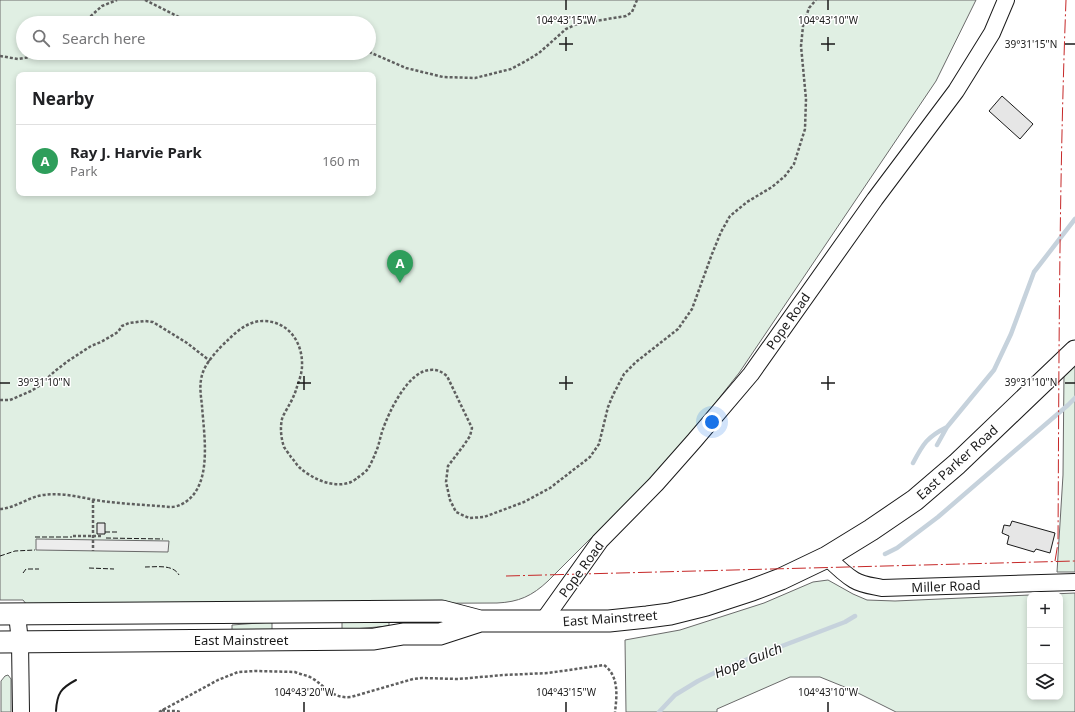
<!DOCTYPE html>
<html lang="en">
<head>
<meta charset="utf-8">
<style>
	:root { --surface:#fff; --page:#f2f2f2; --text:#202124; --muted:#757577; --line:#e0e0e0; --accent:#c62828 }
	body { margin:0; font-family:"Noto Sans",sans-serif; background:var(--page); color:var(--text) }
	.controls { position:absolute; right:12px; bottom:12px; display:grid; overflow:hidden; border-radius:8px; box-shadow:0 2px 6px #0003 }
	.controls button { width:36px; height:36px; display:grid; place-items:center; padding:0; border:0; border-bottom:1px solid var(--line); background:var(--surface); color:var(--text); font:20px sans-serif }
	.you { position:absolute; left:712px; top:422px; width:14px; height:14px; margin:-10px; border:3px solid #fff; border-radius:50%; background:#1a73e8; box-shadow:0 0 0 6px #1a73e833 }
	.badge { display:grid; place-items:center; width:26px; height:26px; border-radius:50%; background:var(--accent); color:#fff; font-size:13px; font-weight:700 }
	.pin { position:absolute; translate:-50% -33px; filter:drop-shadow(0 1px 2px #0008) }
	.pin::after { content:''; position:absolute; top:21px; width:14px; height:12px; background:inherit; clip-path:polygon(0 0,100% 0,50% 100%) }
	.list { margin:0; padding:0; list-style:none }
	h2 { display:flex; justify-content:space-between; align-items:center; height:52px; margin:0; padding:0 16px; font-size:17px }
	h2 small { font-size:13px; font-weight:400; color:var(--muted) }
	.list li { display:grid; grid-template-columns:26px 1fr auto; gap:12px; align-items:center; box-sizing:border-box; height:72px; padding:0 16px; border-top:1px solid var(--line) }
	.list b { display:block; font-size:15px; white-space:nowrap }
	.list p { margin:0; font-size:13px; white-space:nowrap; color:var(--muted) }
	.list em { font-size:13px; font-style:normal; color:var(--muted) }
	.icon { flex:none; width:22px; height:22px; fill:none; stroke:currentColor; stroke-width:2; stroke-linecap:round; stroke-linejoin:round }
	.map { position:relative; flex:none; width:1075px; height:712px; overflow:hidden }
	.search { position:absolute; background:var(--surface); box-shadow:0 2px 6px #0003; left:16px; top:16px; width:360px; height:44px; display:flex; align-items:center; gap:10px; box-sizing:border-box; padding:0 14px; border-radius:22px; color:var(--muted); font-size:15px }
	.panel { position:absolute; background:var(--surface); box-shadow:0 2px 6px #0003; left:16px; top:72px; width:360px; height:124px; border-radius:8px }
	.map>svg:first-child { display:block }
	.green { fill:#e0efe3; stroke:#6a6a6a; fill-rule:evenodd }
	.parking { fill:#ededed; stroke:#6a6a6a }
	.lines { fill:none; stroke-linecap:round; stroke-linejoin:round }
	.stream { stroke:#c6d2dc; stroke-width:4.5 }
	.building { fill:#e6e6e6; stroke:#1a1a1a }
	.minor-casing { stroke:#1a1a1a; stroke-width:18 }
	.major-casing { stroke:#1a1a1a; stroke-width:23 }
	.path { stroke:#5f5f5f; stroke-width:2.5; stroke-dasharray:3 2; stroke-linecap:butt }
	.minor { stroke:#fff; stroke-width:16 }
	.major { stroke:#fff; stroke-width:21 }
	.fence { stroke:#1a1a1a; stroke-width:1; stroke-dasharray:5 2; stroke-linecap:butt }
	.wall { stroke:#1a1a1a; stroke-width:2 }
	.power { stroke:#c62828; stroke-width:1; stroke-dasharray:14 3 2 3; stroke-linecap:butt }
	.ticks { fill:none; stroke:#1a1a1a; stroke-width:1.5 }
	.labels { text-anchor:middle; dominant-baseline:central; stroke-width:3; stroke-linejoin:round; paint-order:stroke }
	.street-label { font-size:13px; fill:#1a1a1a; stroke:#fff }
	.water-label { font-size:14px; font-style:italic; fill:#1a1a1a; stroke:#fff }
	.ticks-label { font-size:10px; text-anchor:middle; fill:#1a1a1a; stroke:#fff; stroke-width:3; stroke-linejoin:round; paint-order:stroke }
</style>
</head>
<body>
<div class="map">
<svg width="1075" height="712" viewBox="0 0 1075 712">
	<rect width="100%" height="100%" fill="#fff"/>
	<path class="green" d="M0,0H976L936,81L739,373L693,431L645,484L548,581C532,596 519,602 497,603L27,605L23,600H0ZM23,23H369V53H23ZM19,75H373V193H19Z
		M1075,362V572H1057L1063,475L1064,373Z
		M828,580L853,594L867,600L895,601L1075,593V712H896L852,690L820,677H790L717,709V712H626L625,640L680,630L764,603L813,582ZM1030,595H1060V697H1030Z
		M389,620V626L342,630V622Z
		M272,622V631H232V625Z
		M8,675L11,679V712H1V681L5,676Z"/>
	<path class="parking" d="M36,539L169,541L168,552L36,550Z"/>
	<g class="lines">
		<path class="stream" d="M937,445L947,427L994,370L1011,334L1034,272L1075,219
			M913,463C923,444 927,437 947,427
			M885,554L897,548L938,517L1068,405L1075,398
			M659,712L675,695L698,681L722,669L845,622L855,616"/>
	</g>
	<path class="building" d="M1002,96L1033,124L1020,139L989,111Z
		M1012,521L1055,533L1050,553L1036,549L1034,552L1007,544L1009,536L1002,533L1004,525L1010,526Z
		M97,523H105V534H97Z"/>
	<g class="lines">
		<defs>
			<path id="minor" d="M827,557C835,565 844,574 854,580C862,585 873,586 882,588L1075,582
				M17,614L20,642L21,712
				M543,621L600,541L656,484L694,441L751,374L875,199L956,91L992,33L1006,0"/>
			<path id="major" d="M0,614L442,611L480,621H609L647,617L670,614L706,605L752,590L781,579L827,557L871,530L915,500L957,464L1075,351
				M0,642L374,639L403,634H440L480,621"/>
		</defs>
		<use href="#minor" class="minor-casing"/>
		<use href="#major" class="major-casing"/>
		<path class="path" d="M145,0L181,18L210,20L222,23
			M83,23L102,6L117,0
			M369,52L406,68L443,77L475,78L511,69L526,61L539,53L566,29L577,24L626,16L632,12L637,0
			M0,56L18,59L36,56L45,53
			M0,400H10L31,391L39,386L55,371L68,361L91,346L101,342L118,332L122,326L129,323L145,321L153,322L187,343L210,361
			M93,500V551
			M0,509C16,508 28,497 43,495C63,492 82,498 101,501C124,504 148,505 171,507C174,507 178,506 180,505C214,490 204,436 202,406C201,396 199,386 202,375C205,363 219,348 228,340C238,330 249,321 263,321C288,321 303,342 302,366C302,374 298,383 296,390C294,396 291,402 288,407C286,411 283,415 282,419C280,428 281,438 284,447C286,450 289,454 291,457C294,460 296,464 299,467C312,479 334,489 351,482C352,482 356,479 357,478C360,476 364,473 367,470C370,466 373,459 375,454C379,446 380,437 383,429C389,412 408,371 430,370C437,369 442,372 447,376L472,428L470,436L464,445L448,466L446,482L450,500L456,512L469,518L484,517L524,502L550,488L590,457L599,444L608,407L613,395L624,374L636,362L678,329L692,309L712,254L721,232L730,216L747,202L772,187L785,176L794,164L805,129L806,99L801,46L803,26L809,8L816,0
			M73,536H101
			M162,710C168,712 174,710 180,712
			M159,712L218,680L238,672L255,671L295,672C300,674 305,675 310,677C325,685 331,699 351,697L413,679L422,678L458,679L504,675L548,673L604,665C619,676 617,695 615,712"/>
		<use href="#minor" class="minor"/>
		<use href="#major" class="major"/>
		<path class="fence" d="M105,532H117
			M35,537H72
			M106,538L163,539
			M0,556L15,551L35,550
			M145,567C156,567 173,564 179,575
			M89,568L114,569
			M23,573L26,569H39"/>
		<path class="wall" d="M56,711C57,693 61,688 76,680"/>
		<path class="power" d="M1055,561L1058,543C1059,362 1059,181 1066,0
			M506,576L1075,561"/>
	</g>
	<path class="ticks" d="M566,0V10M828,0V10M566,37V51M828,37V51M559,44H573M821,44H835M1065,44H1075M304,376V390M566,376V390M828,376V390M0,383H10M297,383H311M559,383H573M821,383H835M1065,383H1075M304,702V712M566,702V712M828,702V712"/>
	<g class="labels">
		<g class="street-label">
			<text transform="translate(788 321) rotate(-55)">Pope Road</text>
			<text transform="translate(957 462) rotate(-42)">East Parker Road</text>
			<text transform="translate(581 569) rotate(-54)">Pope Road</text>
			<text transform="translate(946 586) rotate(-2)">Miller Road</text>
			<text transform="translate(610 618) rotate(-4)">East Mainstreet</text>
			<text x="241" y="640">East Mainstreet</text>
		</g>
		<g class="water-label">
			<text transform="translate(748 660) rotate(-22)">Hope Gulch</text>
		</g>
	</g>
	<g class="ticks-label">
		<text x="566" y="24">104°43'15"W</text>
		<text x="828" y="24">104°43'10"W</text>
		<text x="1031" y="48">39°31'15"N</text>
		<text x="44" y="386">39°31'10"N</text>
		<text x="1031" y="386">39°31'10"N</text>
		<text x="304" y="696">104°43'20"W</text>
		<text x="566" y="696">104°43'15"W</text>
		<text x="828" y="696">104°43'10"W</text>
	</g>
</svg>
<div class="controls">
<button>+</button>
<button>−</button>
<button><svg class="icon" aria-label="layers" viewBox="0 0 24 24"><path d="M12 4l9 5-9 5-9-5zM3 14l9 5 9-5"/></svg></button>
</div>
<div class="you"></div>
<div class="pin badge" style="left:400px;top:283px;background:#2e9e5b">A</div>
<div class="search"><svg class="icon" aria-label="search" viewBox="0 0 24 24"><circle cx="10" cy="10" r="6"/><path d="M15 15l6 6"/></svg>Search here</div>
<section class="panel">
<h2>Nearby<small></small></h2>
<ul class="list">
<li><span class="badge" style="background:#2e9e5b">A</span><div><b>Ray J. Harvie Park</b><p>Park</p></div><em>160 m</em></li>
</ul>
</section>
</div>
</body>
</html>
